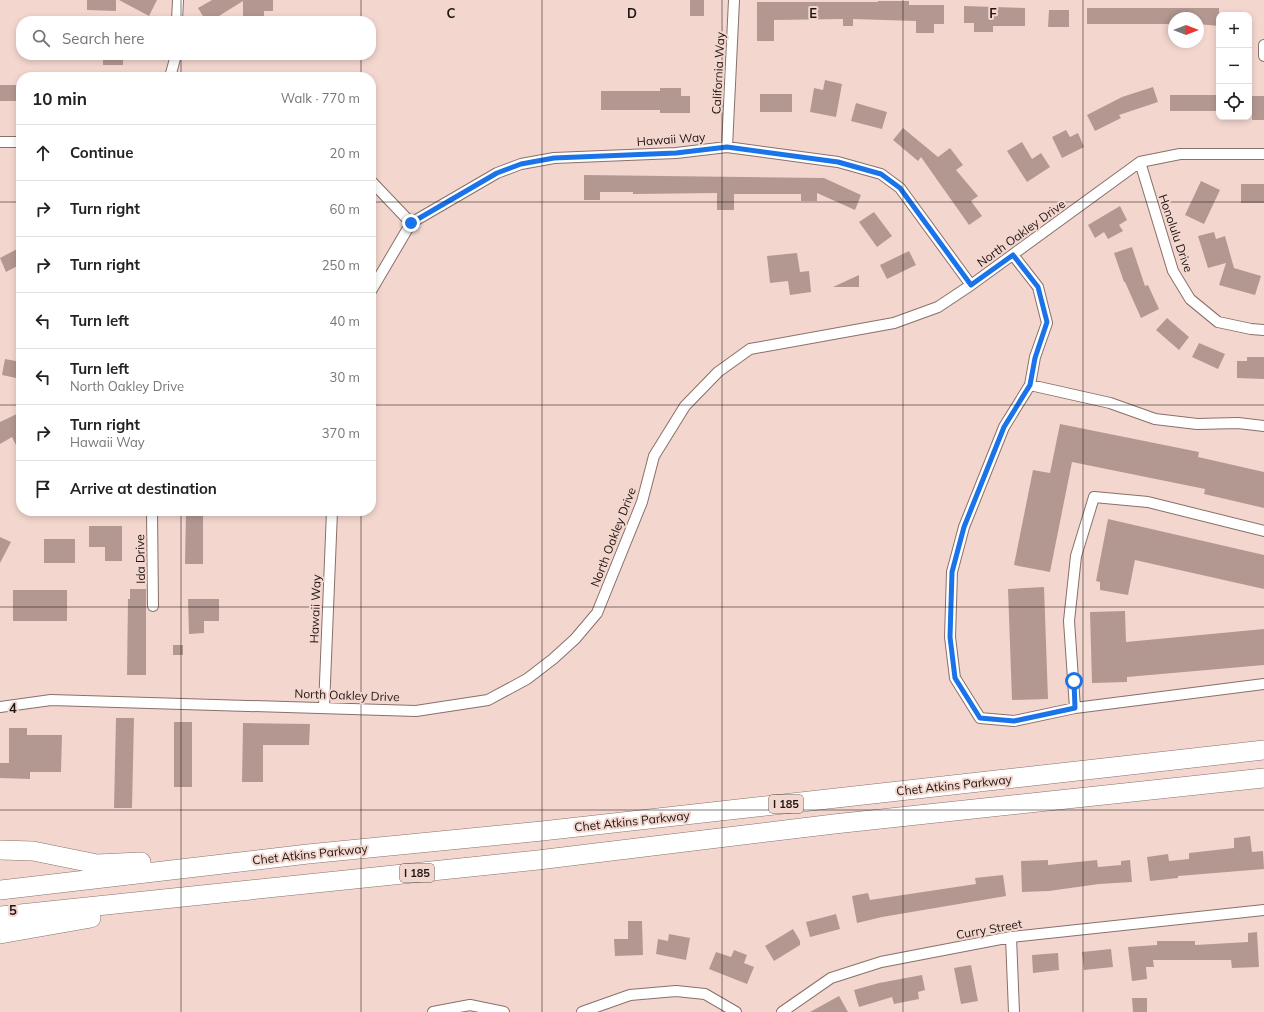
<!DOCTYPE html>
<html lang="en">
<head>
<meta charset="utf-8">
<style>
	:root { --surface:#fff; --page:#f6f6f6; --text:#222; --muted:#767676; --line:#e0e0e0 }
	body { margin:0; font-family:Mulish,sans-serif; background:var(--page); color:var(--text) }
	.controls { position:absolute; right:12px; top:12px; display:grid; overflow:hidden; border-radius:8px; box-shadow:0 2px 6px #0003 }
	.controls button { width:36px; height:36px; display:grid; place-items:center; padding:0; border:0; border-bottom:1px solid var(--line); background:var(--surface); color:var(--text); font:20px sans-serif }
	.compass { position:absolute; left:1168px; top:12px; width:36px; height:36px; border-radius:50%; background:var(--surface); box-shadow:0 2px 6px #0003; rotate:90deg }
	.stop { position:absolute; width:12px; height:12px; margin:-9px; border:3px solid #1a73e8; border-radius:50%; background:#fff }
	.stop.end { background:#1a73e8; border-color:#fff; box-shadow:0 1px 4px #0008 }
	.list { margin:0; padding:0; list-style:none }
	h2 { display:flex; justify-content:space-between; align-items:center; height:52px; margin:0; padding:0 16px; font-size:17px }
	h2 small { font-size:13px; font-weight:400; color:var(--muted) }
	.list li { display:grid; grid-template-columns:26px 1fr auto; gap:12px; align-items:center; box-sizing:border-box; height:56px; padding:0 16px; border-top:1px solid var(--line) }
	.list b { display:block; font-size:15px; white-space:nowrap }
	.list p { margin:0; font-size:13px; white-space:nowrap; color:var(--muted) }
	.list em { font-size:13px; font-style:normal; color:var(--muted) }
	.icon { flex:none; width:22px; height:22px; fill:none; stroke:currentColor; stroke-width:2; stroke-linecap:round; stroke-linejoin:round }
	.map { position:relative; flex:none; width:1264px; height:1012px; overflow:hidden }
	.search { position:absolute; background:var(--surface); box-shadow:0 2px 6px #0003; left:16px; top:16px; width:360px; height:44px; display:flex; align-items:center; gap:10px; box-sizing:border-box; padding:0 14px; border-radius:16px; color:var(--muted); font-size:15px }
	.panel { position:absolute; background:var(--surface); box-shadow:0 2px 6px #0003; left:16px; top:72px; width:360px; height:444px; border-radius:16px }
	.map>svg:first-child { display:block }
	.building { fill:#b39891 }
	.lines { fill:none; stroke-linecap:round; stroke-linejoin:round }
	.street-casing { stroke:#897069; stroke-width:12 }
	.highway-casing { stroke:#897069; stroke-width:20 }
	.street { stroke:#fff; stroke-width:10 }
	.highway { stroke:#fff; stroke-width:19 }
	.route { stroke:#1a73e8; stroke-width:5 }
	.grid { fill:none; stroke:#1f1613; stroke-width:1; stroke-opacity:0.55 }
	.labels { text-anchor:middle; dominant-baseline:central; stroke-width:4; stroke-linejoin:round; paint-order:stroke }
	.shield { fill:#f3d7cf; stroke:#5f504b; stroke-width:1 }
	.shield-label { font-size:11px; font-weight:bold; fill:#1f1613 }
	.street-label { font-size:12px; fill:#1f1613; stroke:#f3d7cf }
	.grid-label { font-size:13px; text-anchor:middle; font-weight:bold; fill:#1f1613; stroke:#f3d7cf; stroke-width:4; stroke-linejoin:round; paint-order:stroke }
</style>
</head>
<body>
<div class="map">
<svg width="1264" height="1012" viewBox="0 0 1264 1012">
	<rect width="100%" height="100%" fill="#f3d7cf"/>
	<path class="building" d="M87,0H116V11L87,10Z
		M119,0H157L149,16Z
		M212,0H273V11H264V19H243V1L211,21H206L198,8Z
		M690,0H704V16H690Z
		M878,1H909V5H944V24H934V33H916V21L853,19V26H843V19L774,20V41H757V2H878Z
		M964,6L1025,8V26H993V32H974V23H964Z
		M1087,8H1219V26L1198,24V18H1174V24H1087Z
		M1049,10H1069V27H1048Z
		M103,55H123V65H103Z
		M825,80L842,84L836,117L810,112L814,88L823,90Z
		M0,85H21V101H0Z
		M1153,87L1158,102L1119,115L1121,118L1095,131L1087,115L1122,97Z
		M660,88H681V96H690V113H660V110H601V91H660Z
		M760,94H792V112H760Z
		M1170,95H1219V111H1170Z
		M1252,96H1264V120H1252Z
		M856,103L887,112L882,129L851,121Z
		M903,128L938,157L950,148L963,165L956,170L978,196L971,201L982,216L969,225L921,157L918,161L893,140Z
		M1066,130L1070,137L1078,133L1084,147L1062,158L1052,137Z
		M1022,142L1032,159L1041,153L1050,167L1027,182L1007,151Z
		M584,175L824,178L861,195L855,210L817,193V201H801V194H734V210H717V193L633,194V192H600V200H584Z
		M1201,181L1220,190L1204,224L1185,215Z
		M1241,184H1264V203H1241Z
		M1120,206L1127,220L1119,225L1123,231L1108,239L1104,232L1095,238L1088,225Z
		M874,212L892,236L877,247L859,222Z
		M1214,232L1216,239L1225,236L1234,268L1261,276L1255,295L1219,285L1226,263L1208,268L1198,236Z
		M21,247V264L6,272L0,258Z
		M1132,247L1145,286L1148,285L1159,309L1141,318L1125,282H1124L1114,253Z
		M909,251L916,265L887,279L880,265Z
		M797,253L800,272L809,271L811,292L790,295L788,281L770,283L767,256Z
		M859,275V287H833Z
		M1167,318L1189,337L1179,350L1156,330Z
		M1199,343L1225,354L1218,369L1192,357Z
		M1247,357H1264V379L1237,378V361H1247Z
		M5,359L21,362V379L2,375Z
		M21,412V455L12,437L0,444V422Z
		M1060,424L1199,452L1198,457L1264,472V508L1204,494L1205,489L1072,462L1050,572L1014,565L1033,470L1050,473Z
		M186,511H203V564H185Z
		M1108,519L1264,555V589L1135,560L1128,595L1100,590V582L1096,581Z
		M89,526H122V561H105V547H89Z
		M0,537L11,542L0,563Z
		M44,539H75V563H44Z
		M1044,587L1048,699L1012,700L1008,589Z
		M130,589H146V675H127L128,599H130Z
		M13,590H67V621H13Z
		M188,599H219V621H204V633L189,634Z
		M1125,611L1126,642L1264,629V665L1127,677V682L1092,683L1090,612Z
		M173,645H183V655H173Z
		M116,718H134L132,808H114Z
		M174,722H192V787H174Z
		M243,723L310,724L309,745H263V782H242Z
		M9,728H27V735H62L61,772H30V779L0,778V763H9Z
		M1250,836L1252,852L1263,851L1264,869L1178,876V878L1150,881L1147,857L1168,854L1169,861L1189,859V853L1234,848V838Z
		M1048,860V865L1097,860L1098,867L1121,865V861L1130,860L1132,882L1099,884L1049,891L1022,892L1021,861Z
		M1003,875L1006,896L882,917L857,923L852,896L868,893L870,900L976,884L975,878Z
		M836,914L840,929L810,937L806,922Z
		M628,921H642L643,955L615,956L614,939H628Z
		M793,929L800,941V945L774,961L765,946Z
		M1257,932L1259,967L1232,968L1231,960H1153L1154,967H1146L1147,979L1132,981L1128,947L1157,945V941H1195V945L1248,942V933Z
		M669,934L690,938L686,960L656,954L658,939L668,941Z
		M1111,949L1113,967L1084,970L1082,952Z
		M734,950L747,955L744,963L754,967L747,984L709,969L716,952L731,957Z
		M1058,953L1059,970L1033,973L1032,955Z
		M971,965L978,1001L961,1004L954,968Z
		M922,975L925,990L918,992L919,999L894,1004L892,997L859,1007L854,990L879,983Z
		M839,996L848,1012H810Z
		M1132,998H1147V1012H1133Z"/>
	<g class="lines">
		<defs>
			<path id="street" d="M177,21L178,0
				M1264,56V45
				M170,77L176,55
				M0,142H21
				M727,147L734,0
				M1140,162L1173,271L1190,299L1218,322L1251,329L1264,330
				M371,181L411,223
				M1013,255L1038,287L1047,323L1035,357L1030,385L1004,427L964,527L952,572L950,637L955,678L980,718L1014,721L1075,708L1264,684
				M371,291L411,223L497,173L521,164L554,158L676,153L727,147L838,162L881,174L900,188L971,285
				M1030,385L1110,403L1155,419L1197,424L1238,423L1264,426
				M152,511L153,606
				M0,707L51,700L416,711L488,700L527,679L553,659L575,639L597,613L642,502L654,456L685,406L718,372L750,349L894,323L938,307L971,285L1140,162L1180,154H1264
				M324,707L332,511
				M1075,708L1069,621L1076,556L1094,497L1148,502L1264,531
				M1011,937L1014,1012
				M433,1012L470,1005L504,1012
				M582,1012L630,995L676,991L705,994L736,1012
				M782,1012L831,978L881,962L1011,937L1264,910"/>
			<path id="highway" d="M0,850L33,851L97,864L141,862
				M0,890L308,854L542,831L1264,750
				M0,916L538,860L834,824L1264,778
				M0,934L91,918"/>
		</defs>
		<use href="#street" class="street-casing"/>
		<use href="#highway" class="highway-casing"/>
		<use href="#street" class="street"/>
		<use href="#highway" class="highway"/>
	</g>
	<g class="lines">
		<path class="route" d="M411,223L497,173L521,164L554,158L676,153L727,147L838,162L881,174L900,188L971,285L1013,255L1038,287L1047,322L1035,358L1030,385L1004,427L964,527L952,572L950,637L955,678L980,718L1014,721L1075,708L1074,681"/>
	</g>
	<path class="grid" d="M181,0V21M361,0V21M542,0V1012M722,0V1012M903,0V1012M1083,0V1012M181,55V77M361,55V77M0,202H21M371,202H1264M0,405H21M371,405H1264M181,511V1012M361,511V1012M0,607H1264M0,810H1264"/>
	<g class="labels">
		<g class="shield">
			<rect x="769" y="795" width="34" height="18" rx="3"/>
			<rect x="400" y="864" width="34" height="18" rx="3"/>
		</g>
		<g class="shield-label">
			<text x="786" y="804">I 185</text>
			<text x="417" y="873">I 185</text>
		</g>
		<g class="street-label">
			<text transform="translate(718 73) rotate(-87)">California Way</text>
			<text transform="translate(671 139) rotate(-4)">Hawaii Way</text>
			<text transform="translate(1021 233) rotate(-36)">North Oakley Drive</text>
			<text transform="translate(1176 233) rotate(71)">Honolulu Drive</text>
			<text transform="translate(613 537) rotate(-69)">North Oakley Drive</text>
			<text transform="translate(140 559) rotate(-91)">Ida Drive</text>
			<text transform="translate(315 609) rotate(-88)">Hawaii Way</text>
			<text transform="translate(347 695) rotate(2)">North Oakley Drive</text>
			<text transform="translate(954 785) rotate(-6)">Chet Atkins Parkway</text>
			<text transform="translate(632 821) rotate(-6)">Chet Atkins Parkway</text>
			<text transform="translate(310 854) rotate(-6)">Chet Atkins Parkway</text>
			<text transform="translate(989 929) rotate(-10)">Curry Street</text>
		</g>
	</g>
	<g class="grid-label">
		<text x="451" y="18">C</text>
		<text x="632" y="18">D</text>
		<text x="813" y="18">E</text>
		<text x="993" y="18">F</text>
		<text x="13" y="713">4</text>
		<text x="13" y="915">5</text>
	</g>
</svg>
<div class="controls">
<button>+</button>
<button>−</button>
<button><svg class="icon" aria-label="locate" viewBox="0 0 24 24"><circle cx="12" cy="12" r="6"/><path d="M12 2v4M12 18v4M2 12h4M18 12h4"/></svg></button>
</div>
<svg class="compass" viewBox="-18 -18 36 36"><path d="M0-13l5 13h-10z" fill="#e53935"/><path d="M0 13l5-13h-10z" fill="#767676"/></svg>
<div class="stop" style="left:1074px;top:681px"></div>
<div class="stop end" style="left:411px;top:223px"></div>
<div class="search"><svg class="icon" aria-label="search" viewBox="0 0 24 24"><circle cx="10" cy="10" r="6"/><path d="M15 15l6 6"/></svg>Search here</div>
<section class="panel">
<h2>10 min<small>Walk · 770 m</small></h2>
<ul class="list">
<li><svg class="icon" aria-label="ahead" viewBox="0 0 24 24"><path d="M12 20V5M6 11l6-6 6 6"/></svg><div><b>Continue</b></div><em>20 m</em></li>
<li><svg class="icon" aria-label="right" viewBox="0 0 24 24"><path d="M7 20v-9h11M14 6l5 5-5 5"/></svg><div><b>Turn right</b></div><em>60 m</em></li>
<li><svg class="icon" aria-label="right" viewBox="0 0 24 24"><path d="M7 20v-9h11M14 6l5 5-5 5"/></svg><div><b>Turn right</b></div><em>250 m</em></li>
<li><svg class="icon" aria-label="left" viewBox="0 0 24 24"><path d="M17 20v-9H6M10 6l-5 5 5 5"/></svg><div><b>Turn left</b></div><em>40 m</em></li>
<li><svg class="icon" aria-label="left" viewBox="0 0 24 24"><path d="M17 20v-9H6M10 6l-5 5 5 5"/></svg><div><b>Turn left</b><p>North Oakley Drive</p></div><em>30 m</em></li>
<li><svg class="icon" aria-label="right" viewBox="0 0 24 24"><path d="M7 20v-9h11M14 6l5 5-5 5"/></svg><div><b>Turn right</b><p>Hawaii Way</p></div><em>370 m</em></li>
<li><svg class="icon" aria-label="arrive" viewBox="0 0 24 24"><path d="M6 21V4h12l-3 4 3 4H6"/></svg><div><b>Arrive at destination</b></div></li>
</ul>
</section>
</div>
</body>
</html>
